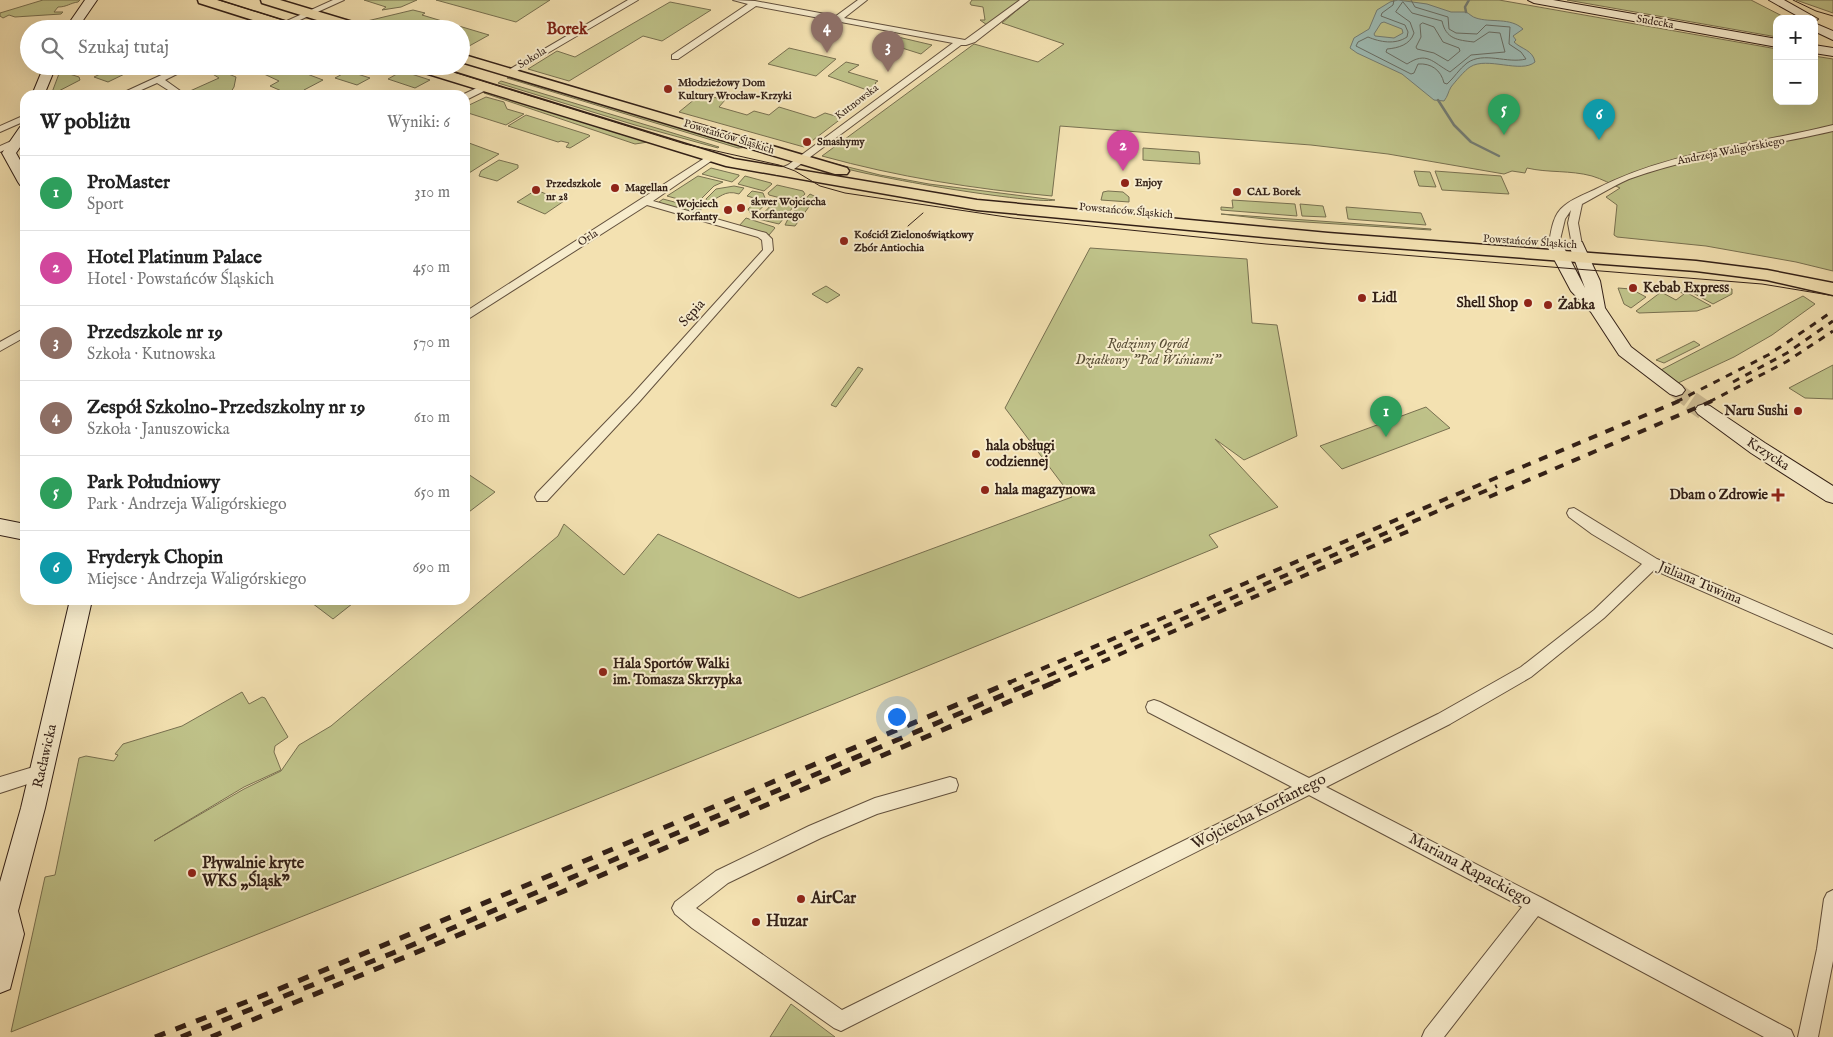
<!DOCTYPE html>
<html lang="pl">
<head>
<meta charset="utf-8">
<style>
	:root { --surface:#fff; --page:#f2f2f2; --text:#222; --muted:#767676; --line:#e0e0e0; --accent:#8f2418 }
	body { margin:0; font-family:"IM FELL English",serif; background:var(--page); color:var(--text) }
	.controls { position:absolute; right:15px; top:15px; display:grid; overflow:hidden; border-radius:10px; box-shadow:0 5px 20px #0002 }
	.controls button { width:45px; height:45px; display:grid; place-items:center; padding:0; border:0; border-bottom:1px solid var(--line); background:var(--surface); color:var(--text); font:25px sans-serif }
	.you { position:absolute; left:896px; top:716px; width:18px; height:18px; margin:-12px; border:4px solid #fff; border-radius:50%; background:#1a73e8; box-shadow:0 0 0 8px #1a73e833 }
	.badge { display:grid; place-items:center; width:32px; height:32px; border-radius:50%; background:var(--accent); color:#fff; font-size:16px; font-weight:700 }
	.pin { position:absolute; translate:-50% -41px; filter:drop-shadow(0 1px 2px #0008) }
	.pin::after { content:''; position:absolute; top:26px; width:18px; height:15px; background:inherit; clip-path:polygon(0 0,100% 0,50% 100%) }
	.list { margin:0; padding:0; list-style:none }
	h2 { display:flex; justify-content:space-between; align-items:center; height:65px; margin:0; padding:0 20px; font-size:21px }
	h2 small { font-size:16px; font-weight:400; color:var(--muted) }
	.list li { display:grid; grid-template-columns:32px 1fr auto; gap:15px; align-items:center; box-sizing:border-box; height:75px; padding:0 20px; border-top:1px solid var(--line) }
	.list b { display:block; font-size:19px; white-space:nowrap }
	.list p { margin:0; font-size:16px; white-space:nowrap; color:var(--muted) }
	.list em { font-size:16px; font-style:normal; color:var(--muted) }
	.icon { flex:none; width:28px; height:28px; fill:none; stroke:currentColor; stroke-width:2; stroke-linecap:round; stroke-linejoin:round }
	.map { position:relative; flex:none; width:1833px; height:1037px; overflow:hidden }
	.search { position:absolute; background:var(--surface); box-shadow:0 5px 20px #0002; left:20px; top:20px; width:450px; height:55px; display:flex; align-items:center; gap:12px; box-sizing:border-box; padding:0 18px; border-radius:28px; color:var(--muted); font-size:19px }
	.panel { position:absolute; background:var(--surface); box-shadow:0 5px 20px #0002; left:20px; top:90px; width:450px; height:515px; border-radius:15px }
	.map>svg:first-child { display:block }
	.green { fill:#bfc289; stroke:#787050 }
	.water { fill:#9ebcb5; stroke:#737d75; fill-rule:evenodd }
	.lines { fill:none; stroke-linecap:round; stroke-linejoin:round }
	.shore { stroke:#686e66; stroke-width:1 }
	.stream { stroke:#737d75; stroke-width:2.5 }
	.secondary-tunnel-far1 { stroke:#ccba92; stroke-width:16; stroke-dasharray:16 8; stroke-linecap:butt }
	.secondary-tunnel { stroke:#ccba92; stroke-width:20; stroke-dasharray:20 10; stroke-linecap:butt }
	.street-casing { stroke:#62503d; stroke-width:2 }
	.secondary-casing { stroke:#321f16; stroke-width:2 }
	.primary-casing { stroke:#321f16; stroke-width:3 }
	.street { fill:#f7eccc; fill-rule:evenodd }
	.secondary { fill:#f7eccc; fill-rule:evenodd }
	.primary { fill:#f3e1b1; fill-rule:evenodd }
	.tram { stroke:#321f16; stroke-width:1 }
	.rail-far2 { stroke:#321f16; stroke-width:3; stroke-dasharray:7 7; stroke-linecap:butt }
	.rail-far1 { stroke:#321f16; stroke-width:4; stroke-dasharray:9 9; stroke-linecap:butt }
	.rail { stroke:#321f16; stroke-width:5; stroke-dasharray:11 11; stroke-linecap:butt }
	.poi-dot { fill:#8f2418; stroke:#f7eccc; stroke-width:2 }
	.labels { text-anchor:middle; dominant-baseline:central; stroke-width:4; stroke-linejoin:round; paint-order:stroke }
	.far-street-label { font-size:11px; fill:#321f16; stroke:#f7eccc }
	.far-poi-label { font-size:11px; font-weight:bold; fill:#321f16; stroke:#f7eccc; text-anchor:start }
	.poi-label { font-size:14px; font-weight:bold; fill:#321f16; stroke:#f7eccc; text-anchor:start }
	.street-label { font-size:14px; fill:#321f16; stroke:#f7eccc }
	.park-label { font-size:14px; font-style:italic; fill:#5c5038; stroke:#f7eccc }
	.far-district-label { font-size:16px; font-weight:bold; fill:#7a1f14; stroke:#f7eccc }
	.near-street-label { font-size:16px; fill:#321f16; stroke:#f7eccc }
	.near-poi-label { font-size:16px; font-weight:bold; fill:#321f16; stroke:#f7eccc; text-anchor:start }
</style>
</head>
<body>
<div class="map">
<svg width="1833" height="1037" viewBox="0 0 1833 1037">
	<rect width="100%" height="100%" fill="#f3e1b1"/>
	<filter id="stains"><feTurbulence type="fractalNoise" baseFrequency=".004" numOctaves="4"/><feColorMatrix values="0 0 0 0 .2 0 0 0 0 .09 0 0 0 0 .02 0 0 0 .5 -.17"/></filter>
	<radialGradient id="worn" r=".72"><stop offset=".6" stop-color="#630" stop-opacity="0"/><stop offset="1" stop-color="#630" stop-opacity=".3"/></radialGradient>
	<path class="green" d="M43,0H80L78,2C70,3 67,7 58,7L54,12H63L61,14L15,17L9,15L3,18L0,16V13Z
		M364,0H417L401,7L382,10L386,7Z
		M436,0H550L516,22Z
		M972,0H1020L987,25L980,20H985L983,7L971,5L970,3Z
		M1029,0H1499L1777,49V101H1814V56L1833,59V271L1796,262L1706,246L1617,237L1614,235L1617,205L1606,197L1620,188C1611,184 1602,179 1592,176C1570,170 1548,173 1527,168L1525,173L1512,171L1504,174L1388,154L1311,145L1060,126L1052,196C974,189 898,177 822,156L974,44L1038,62L1064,44L1002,23Z
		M1567,0H1751L1788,19H1777V37Z
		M1796,0H1833V13Z
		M670,2L711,10L662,41L643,36L569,81L528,69L557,51L575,57Z
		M413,10L425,13L422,15L489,35L462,50L461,29H392L367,21Z
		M898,37L932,45L921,54L902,48L885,50L878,42Z
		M789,48L836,59L816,76L768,64Z
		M846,62L859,65L848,72L878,81L875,83L876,84L867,90L828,76Z
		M116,66H141L108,82L94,77Z
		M206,66H232L226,73L236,77L234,87L229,95H197L190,91L219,78L203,68Z
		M252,66H286L323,80L304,90L318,95H291L270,86L279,81L249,67Z
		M60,71L79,77L80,80L51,95Z
		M348,71L370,78L357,85L335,78Z
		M402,71L430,80L415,88L388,79Z
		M511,77L539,84L751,147L738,148L507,78Z
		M501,81L719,147L718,148L635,125L498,83Z
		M486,92L648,142L635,144L484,93Z
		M701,94L725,100L719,107L747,115L754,111L769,115L779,107L815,118L825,113L842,118L804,147L679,112Z
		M486,97L504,102L507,109L524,114L506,125L465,112V107Z
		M526,115L589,135L590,136L570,148L566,147L569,143L561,141L558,142L508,126Z
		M469,143L499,154L469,173L465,172V144Z
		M1143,148L1199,152L1200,164L1143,160Z
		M499,160L518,165V168L497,181L479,176L481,171Z
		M820,160L880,175L929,184L1055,200C1031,205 831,171 820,160Z
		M711,168L739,175V176L732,182L702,174Z
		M1414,171L1430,172L1436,187L1419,186Z
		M1435,171L1501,176L1509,194L1442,190Z
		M698,176L723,182L714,186L701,199L702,202L700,205L667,196Z
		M745,176L771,183L772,184L764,191L738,184Z
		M777,185L803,191L805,194L796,202L769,195L768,193Z
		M734,186L744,188L739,194C724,189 720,199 707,202L706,199L716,189Z
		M536,190L564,201L545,214L517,202Z
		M752,191L763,193L767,203L756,213L751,214L748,209L756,202L754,198L747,196Z
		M1108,191L1123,192L1129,197V202L1101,200L1103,192Z
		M810,194L816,197L795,226L785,225L789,217Z
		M663,199L701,209V210L698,214L660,204L659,202Z
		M776,200L794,206L779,224L758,219Z
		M1232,200L1295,204L1297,216L1221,210V207L1233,208Z
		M1300,204L1323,206L1326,217L1302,216Z
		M1346,207L1421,213L1426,225L1348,219Z
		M1221,214L1431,229V230L1274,220Z
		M746,218L774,227L775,228L769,235L739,226Z
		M1090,248L1247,259L1252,323L1277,325L1297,436L1244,460L1215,439L1278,507L1209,535L1218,547C817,713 414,872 11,1032L45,877L55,875L79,758L86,756L114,761L118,755L115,754L123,744L182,726L242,692L249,704L262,697L265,698L288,737L275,746L274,752L281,770L244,787L154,841L244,789L281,771L299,745L331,726L558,536L564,524L624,575L658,534L799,598L1072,497L1005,408Z
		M826,286L840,295L827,303L812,294Z
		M1691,286L1732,289V294L1713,304L1684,288Z
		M1618,288L1631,289L1646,297L1631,308L1624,304Z
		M1682,290L1711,306L1697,311L1639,313L1636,311L1661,292L1676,300L1684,294L1680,292Z
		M1803,296L1815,304L1772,335L1734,357L1676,384L1659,371Z
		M1694,341L1700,345L1664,363L1656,360Z
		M1833,365V399L1805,398L1789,388Z
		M858,367L863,369L836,407L831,405Z
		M1426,407L1450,428L1342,469L1320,446Z
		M465,472L495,492L465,515Z
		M308,600H357L333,619Z
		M791,1004L835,1037H770Z"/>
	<path class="water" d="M1398,0L1427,4L1451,12H1466C1470,14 1472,17 1476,18C1491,23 1510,17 1523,29L1513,36L1516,40L1514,42C1521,49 1533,50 1535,62C1521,74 1487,56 1470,67C1465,70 1455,82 1451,87C1448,92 1448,96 1444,101L1434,100L1402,74L1357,53L1350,48L1354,38L1369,29L1377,10L1390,2ZM1384,22L1402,29L1403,33L1394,38L1375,36L1374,34L1381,23Z"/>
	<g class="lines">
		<path class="shore" d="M1394,0L1393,5L1382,13L1381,16L1405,25L1408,32L1407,37C1395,45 1380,42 1368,37L1358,42L1356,46L1411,74L1414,73L1418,64C1431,63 1441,70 1444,83L1447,84C1454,78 1459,69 1467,63C1484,51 1507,64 1526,59L1521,52L1509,44L1510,27L1486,25L1477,34L1456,33L1449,29L1448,17L1415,7L1411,0
			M1403,2L1412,13L1442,21C1446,39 1457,40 1474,42L1489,32L1500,33L1505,52L1471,55L1450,72C1432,62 1427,51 1407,64L1386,52L1387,49C1398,48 1410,45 1414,33L1410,22L1396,12Z
			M1423,23L1434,27L1443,42L1459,48L1460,51L1448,61L1434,53L1417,49L1416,47L1421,37L1420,25Z"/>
		<path class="stream" d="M1466,12L1465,7L1469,0
			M1438,100L1454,125L1471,142L1499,156"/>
		<path class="secondary-tunnel-far1" d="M1676,390L1692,402"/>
		<path class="secondary-tunnel" d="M1691,401L1704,410"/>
		<defs>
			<path id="street" d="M333,0H344L280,29H269Z
				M628,0H638L512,74L505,72Z
				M733,0L755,1L836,16L858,0H867L844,18L965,40L1020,0H1029L975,42L966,45H961L794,169L777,175L772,172L788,165L953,43L756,6L678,59H672V55L748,4Z
				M181,66H193L165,80L186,95H176L157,83L130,95H118Z
				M483,85L487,88L486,90L468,99L465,100V95H462Z
				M25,115V121L0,132V126Z
				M1833,125V131C1765,147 1695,155 1629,179C1613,186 1597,196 1582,204L1578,223L1582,245L1581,247L1577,248L1572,245L1568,223L1571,210L1565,219L1559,244L1554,247L1549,244C1551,231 1553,214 1564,206C1572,199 1585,194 1594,190C1668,151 1753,145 1833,125Z
				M25,135V141L0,152V146Z
				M711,154L714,155V159L653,201L766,233L772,239L773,250L639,402L547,501H537L535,497L537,493L631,396L763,250L762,240L758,237L647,205L465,321V312Z
				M25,328V337L0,351V342Z
				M1574,508L1657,559L1833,635V648L1654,570L1604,618L1531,677L1450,724L1326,787L1542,898L1791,1030L1794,1037H1764L1538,916L1444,1037H1422L1425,1030L1522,907L1309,795L841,1031L834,1028L692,928L675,914L672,908L675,902L716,871L809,826L875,798L950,777L956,779L958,785L956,791L877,814L821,838L728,883L696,908L842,1010L1292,787L1148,712L1146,707L1148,702L1154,700L1160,702L1309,778L1438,714L1521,667L1594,610L1642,564L1592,534L1569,517L1567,513L1569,509Z
				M40,765L46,768L48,773L46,778L0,793V777Z
				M1833,890V961L1818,1037H1798L1817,949L1824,899L1827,893Z"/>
			<path id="secondary" d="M85,0H97L77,29H65Z
				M1528,0H1553L1777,39V47L1534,3Z
				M1769,0H1784L1818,19L1814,22V19H1803Z
				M1814,23L1833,31V40L1814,31Z
				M1814,45L1833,48V56L1814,53Z
				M44,66H56L44,95H32Z
				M25,126V140L16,153L25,169V186L20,185L18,182L2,153L20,127Z
				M1554,239L1559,241L1562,244L1585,288L1569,245L1572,242H1582L1600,281L1605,308L1631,347L1682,386L1685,390L1682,394L1676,396L1670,394L1619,355L1591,312L1571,291L1546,244L1549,241Z
				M1704,404L1710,406L1765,443L1833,486V503L1826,501L1751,453L1698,414L1695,410L1698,406Z
				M0,519L25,524V540L0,535Z
				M70,600H92L45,808L18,911L24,934L10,989L0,993V882L21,808Z"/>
			<path id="primary" d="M198,0H217L300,26L302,29H281L199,3Z
				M261,0H280L366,26L368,29H346L262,3Z
				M461,54L847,168L849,171L847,174H835L461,62Z
				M410,66H433L734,159L977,200L1328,233L1696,261L1767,270L1833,283V295L1767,280L1696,271L1328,243L977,210L726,166L412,69Z"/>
		</defs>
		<use href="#street" class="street-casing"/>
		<use href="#secondary" class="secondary-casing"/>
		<use href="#primary" class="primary-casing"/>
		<use href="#street" class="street"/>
		<use href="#secondary" class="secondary"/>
		<use href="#primary" class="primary"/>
		<path class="tram" d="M219,0L312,29
			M1793,0L1816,11L1833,16
			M434,66L685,144L779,165L795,171L820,186L845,193L1013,218L1266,244L1762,284L1829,295
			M908,226L923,213"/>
		<path class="rail-far2" d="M1733,382L1787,353L1833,321
			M1676,402L1770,354L1833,311
			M1709,402L1786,362L1833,331"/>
		<path class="rail-far1" d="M1489,497L1712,401
			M1008,683L1679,401
			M1031,683L1497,486
			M1052,683L1416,528"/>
		<path class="rail" d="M155,1037L272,992L1011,682
			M181,1037L398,951L1034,682
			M211,1037L536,903L1055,682"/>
	</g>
	<g class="poi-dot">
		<circle cx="668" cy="89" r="5"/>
		<circle cx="807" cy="142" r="5"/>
		<circle cx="1125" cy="183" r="5"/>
		<circle cx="615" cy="188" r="5"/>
		<circle cx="536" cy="190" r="5"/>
		<circle cx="1237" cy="192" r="5"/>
		<circle cx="741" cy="208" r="5"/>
		<circle cx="728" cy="210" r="5"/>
		<circle cx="844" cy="241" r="5"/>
		<circle cx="1633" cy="288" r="5"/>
		<circle cx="1362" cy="298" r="5"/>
		<circle cx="1528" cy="303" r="5"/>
		<circle cx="1548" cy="305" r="5"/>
		<circle cx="1798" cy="411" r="5"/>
		<circle cx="976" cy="454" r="5"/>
		<circle cx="985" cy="490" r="5"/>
		<path d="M1775.5 487.5h5v5h5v5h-5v5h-5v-5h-5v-5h5z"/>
		<circle cx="603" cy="672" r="5"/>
		<circle cx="192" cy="873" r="5"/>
		<circle cx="801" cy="899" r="5"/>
		<circle cx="756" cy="922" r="5"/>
	</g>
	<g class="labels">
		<g class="far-street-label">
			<text transform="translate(1655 22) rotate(10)">Sudecka</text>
			<text transform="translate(532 58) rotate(-31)">Sokola</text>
			<text transform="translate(857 102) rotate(-37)">Kutnowska</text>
			<text transform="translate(729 137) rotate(17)">Powstańców Śląskich</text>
			<text transform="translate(1731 151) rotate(-11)">Andrzeja Waligórskiego</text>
			<text transform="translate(1126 211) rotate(5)">Powstańców Śląskich</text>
			<text transform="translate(588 238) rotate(-33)">Orla</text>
			<text transform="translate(1530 242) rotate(4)">Powstańców Śląskich</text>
		</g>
		<g class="far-poi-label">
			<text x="678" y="83">Młodzieżowy Dom<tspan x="678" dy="13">Kultury Wrocław-Krzyki</tspan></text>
			<text x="817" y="142">Smashymy</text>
			<text x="1135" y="183">Enjoy</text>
			<text x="546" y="184">Przedszkole<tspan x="546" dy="13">nr 28</tspan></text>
			<text x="625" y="188">Magellan</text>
			<text x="1247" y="192">CAL Borek</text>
			<text x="751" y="202">skwer Wojciecha<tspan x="751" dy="13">Korfantego</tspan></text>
			<text x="718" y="204" text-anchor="end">Wojciech<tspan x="718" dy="13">Korfanty</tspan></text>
			<text x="854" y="235">Kościół Zielonoświątkowy<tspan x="854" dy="13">Zbór Antiochia</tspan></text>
		</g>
		<g class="poi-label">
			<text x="1643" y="288">Kebab Express</text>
			<text x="1372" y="298">Lidl</text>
			<text x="1518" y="303" text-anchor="end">Shell Shop</text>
			<text x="1558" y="305">Żabka</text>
			<text x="1788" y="411" text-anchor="end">Naru Sushi</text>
			<text x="986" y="446">hala obsługi<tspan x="986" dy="16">codziennej</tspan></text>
			<text x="995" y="490">hala magazynowa</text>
			<text x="1768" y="495" text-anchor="end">Dbam o Zdrowie</text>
			<text x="613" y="664">Hala Sportów Walki<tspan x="613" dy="16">im. Tomasza Skrzypka</tspan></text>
		</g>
		<g class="street-label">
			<text transform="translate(692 313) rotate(-48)">Sępia</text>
			<text transform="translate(1768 454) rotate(33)">Krzycka</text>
			<text transform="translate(1700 583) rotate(23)">Juliana Tuwima</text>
			<text transform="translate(45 756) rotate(-77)">Racławicka</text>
		</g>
		<g class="park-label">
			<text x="1148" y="344">Rodzinny Ogród<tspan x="1148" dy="16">Działkowy "Pod Wiśniami"</tspan></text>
		</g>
		<g class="far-district-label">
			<text x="567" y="30">Borek</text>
		</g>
		<g class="near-street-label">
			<text transform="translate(1259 812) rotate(-27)">Wojciecha Korfantego</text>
			<text transform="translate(1470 870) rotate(28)">Mariana Rapackiego</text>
		</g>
		<g class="near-poi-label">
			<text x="202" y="864">Pływalnie kryte<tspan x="202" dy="18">WKS „Śląsk”</tspan></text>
			<text x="811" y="899">AirCar</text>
			<text x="766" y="922">Huzar</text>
		</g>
	</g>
	<rect width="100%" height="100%" filter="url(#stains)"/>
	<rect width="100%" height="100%" fill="url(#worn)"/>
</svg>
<div class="controls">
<button>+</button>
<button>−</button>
</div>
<div class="you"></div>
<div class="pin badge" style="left:1386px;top:437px;background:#2e9e5b">1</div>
<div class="pin badge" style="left:1123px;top:171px;background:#d1479c">2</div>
<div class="pin badge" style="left:888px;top:72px;background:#8d6e63">3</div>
<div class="pin badge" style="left:827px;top:53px;background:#8d6e63">4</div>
<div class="pin badge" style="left:1504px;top:135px;background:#2e9e5b">5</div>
<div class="pin badge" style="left:1599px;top:140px;background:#0f9aa8">6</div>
<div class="search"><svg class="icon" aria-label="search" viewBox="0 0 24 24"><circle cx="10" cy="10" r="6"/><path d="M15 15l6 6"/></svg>Szukaj tutaj</div>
<section class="panel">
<h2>W pobliżu<small>Wyniki: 6</small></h2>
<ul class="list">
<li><span class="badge" style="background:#2e9e5b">1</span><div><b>ProMaster</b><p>Sport</p></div><em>310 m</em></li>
<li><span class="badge" style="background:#d1479c">2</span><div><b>Hotel Platinum Palace</b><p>Hotel · Powstańców Śląskich</p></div><em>450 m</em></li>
<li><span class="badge" style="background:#8d6e63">3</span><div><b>Przedszkole nr 19</b><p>Szkoła · Kutnowska</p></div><em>570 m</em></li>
<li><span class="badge" style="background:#8d6e63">4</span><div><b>Zespół Szkolno-Przedszkolny nr 19</b><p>Szkoła · Januszowicka</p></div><em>610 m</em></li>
<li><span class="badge" style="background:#2e9e5b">5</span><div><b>Park Południowy</b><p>Park · Andrzeja Waligórskiego</p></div><em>650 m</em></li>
<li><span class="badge" style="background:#0f9aa8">6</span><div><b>Fryderyk Chopin</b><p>Miejsce · Andrzeja Waligórskiego</p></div><em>690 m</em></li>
</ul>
</section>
</div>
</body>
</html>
